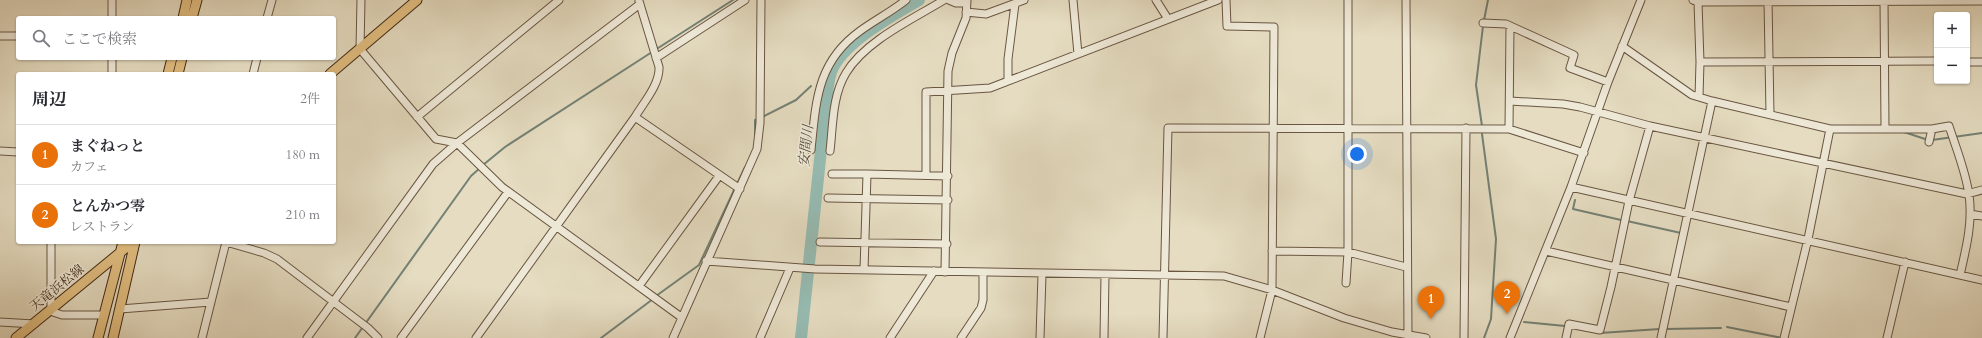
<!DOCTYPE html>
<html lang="ja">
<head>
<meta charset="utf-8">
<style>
	:root { --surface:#fff; --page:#f7f7f7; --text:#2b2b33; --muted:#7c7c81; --line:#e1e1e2; --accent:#7c3aed }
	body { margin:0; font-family:Cardo,"Noto Serif JP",serif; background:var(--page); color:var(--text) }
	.controls { position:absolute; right:12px; top:12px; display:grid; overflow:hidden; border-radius:4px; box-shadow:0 1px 3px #0004 }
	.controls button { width:36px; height:36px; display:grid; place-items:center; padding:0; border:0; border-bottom:1px solid var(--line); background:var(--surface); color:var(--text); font:20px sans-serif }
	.you { position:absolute; left:1357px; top:154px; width:14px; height:14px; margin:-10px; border:3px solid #fff; border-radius:50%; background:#1a73e8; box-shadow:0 0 0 6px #1a73e833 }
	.badge { display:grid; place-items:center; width:26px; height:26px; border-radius:50%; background:var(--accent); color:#fff; font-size:13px; font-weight:700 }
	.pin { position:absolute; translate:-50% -33px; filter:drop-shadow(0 1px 2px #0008) }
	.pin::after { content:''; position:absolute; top:21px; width:14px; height:12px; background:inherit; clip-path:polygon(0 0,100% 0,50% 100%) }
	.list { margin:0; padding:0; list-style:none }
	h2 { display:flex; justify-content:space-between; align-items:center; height:52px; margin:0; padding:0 16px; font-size:17px }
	h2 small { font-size:13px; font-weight:400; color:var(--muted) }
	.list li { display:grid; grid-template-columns:26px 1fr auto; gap:12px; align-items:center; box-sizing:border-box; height:60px; padding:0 16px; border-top:1px solid var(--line) }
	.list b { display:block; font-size:15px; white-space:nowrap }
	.list p { margin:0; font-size:13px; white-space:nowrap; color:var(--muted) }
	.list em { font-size:13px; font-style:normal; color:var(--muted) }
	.icon { flex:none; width:22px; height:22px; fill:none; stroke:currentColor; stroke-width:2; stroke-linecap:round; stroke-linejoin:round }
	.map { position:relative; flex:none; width:1982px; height:338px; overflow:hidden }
	.search { position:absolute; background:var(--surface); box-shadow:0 1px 3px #0004; left:16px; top:16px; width:320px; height:44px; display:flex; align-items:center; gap:10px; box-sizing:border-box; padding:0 14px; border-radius:4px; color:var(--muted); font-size:15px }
	.panel { position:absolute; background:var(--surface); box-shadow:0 1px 3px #0004; left:16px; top:72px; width:320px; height:172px; border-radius:4px }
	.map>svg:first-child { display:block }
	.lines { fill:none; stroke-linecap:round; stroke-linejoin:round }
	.stream { stroke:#748175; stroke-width:2 }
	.river { stroke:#96bcb3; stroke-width:12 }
	.minor-casing { stroke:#695642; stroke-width:9 }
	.major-casing { stroke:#402917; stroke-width:11 }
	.minor { stroke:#eee8d7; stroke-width:7 }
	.major { stroke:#e2be80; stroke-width:9 }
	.labels { text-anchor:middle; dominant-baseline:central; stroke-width:3; stroke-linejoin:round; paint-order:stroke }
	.street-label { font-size:13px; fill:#402917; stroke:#eee8d7 }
	.water-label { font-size:14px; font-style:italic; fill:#564e3e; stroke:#eee8d7 }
</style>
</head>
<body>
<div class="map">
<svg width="1982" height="338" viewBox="0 0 1982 338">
	<rect width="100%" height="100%" fill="#e5dcc1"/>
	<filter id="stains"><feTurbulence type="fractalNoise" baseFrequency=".005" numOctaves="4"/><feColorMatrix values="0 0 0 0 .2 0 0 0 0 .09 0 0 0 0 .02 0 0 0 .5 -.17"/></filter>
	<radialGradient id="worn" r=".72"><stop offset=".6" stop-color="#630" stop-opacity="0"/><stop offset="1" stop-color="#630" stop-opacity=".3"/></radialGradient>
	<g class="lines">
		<path class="stream" d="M1484,20L1488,0
			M655,50L733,0
			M762,117L796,100L811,86
			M1482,126L1476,85L1483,26
			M1904,132L1928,140
			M1482,134L1496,239L1491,319L1484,338
			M755,136V120L758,119
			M1932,140L1982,133
			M483,165L505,147L652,52
			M737,184L745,167
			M1575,200L1573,209L1621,220
			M1627,221L1681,233V232
			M656,296L699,265L735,188
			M1524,322L1565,326
			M1727,327L1782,338
			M1665,329L1721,328
			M1600,333L1660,329
			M355,338L471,176L480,168
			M601,338L653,299"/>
		<path class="river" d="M801,338L826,103C827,93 828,81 831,72C842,43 893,15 919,0"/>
		<defs>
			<path id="minor" d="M361,0L360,49L436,139L457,143L502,187L681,317
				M949,0L956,3H967
				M1073,0L1078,54
				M1156,0L1168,19
				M1226,0L1227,26L1274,27L1272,290L1260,338
				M1406,0L1408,335
				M1693,0L1698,2L1982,1
				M1768,0L1770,114
				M1884,0L1885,128
				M1698,2L1700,62L1699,97
				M966,12L986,14L1024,0
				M112,18V0
				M267,18L272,0
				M1483,23L1506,24L1574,55L1570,68L1608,82
				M0,36H18
				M1622,46L1692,95L1712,101L1661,338
				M112,58V74
				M656,58L745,0
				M1700,62L1937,61
				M1967,62H1982
				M253,74L257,58
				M1008,81V59L1015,4
				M1510,101L1563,104L1580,107L1650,126
				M1712,101L1830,129H1932L1949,126C1956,148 1966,172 1969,195C1973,222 1966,249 1960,275
				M417,117L559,0
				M635,117L740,189
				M1509,129L1510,26
				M1929,142L1932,129
				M811,150C816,101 817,62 860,31C875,20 891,12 906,0
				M0,151L18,152
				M830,151C833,126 832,96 846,73C865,41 913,19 944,0
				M832,174H867
				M926,175V92L990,88L1218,0
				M1571,187L1982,280
				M828,198L948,200
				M1970,214L1982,216
				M51,242V309L53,312L62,315H104
				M226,242L264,253L277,259L368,328L378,338
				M820,242L947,244
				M1272,251L1348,252L1406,267
				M1546,251L1791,307
				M706,261L815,269L1224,276L1272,290L1344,318L1392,332L1426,338
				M864,270L867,174L948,176
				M945,272L948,71L952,53L966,18L967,0
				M1346,283L1348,252V0
				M639,286L719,176
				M120,309L211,302
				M0,322L34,324
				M202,338L226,242
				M307,338L433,164L457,143L640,4
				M401,338L508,192
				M476,338L635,117C644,102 660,84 659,67L639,1
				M673,338L757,149L760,123L761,0
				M760,338L790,268
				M890,338L934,271
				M961,338L981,308L983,300V272
				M1040,338L1042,274
				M1104,338L1105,274
				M1163,338L1168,128L1509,129L1584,153
				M1464,338L1466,128
				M1510,338L1571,187L1608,82L1641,0
				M1566,338L1569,324L1600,330L1611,287L1629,201L1650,126L1967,194L1982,190
				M1784,338L1808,239L1830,129
				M1887,338L1905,262"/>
			<path id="major" d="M183,18L187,0
				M192,18L197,0
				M168,74L172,58
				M178,74L182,58
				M330,74L417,0
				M16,338L133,242
				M98,338L123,242
				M113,338L135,242"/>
		</defs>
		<use href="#minor" class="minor-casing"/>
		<use href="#major" class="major-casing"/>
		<use href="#minor" class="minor"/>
		<use href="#major" class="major"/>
	</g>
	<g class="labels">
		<g class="street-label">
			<text transform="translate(57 288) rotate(-39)">天竜浜松線</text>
		</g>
		<g class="water-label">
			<text transform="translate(806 146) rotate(-84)">安間川</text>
		</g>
	</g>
	<rect width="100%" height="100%" filter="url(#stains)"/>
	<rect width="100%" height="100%" fill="url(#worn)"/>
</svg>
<div class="controls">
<button>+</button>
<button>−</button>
</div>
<div class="you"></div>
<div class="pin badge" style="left:1431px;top:319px;background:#e8710a">1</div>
<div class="pin badge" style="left:1507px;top:314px;background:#e8710a">2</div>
<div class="search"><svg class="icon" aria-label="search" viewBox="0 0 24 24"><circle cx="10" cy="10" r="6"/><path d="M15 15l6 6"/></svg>ここで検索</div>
<section class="panel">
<h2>周辺<small>2件</small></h2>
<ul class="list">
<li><span class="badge" style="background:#e8710a">1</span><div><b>まぐねっと</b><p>カフェ</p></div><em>180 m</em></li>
<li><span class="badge" style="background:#e8710a">2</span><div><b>とんかつ零</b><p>レストラン</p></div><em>210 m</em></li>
</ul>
</section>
</div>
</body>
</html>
